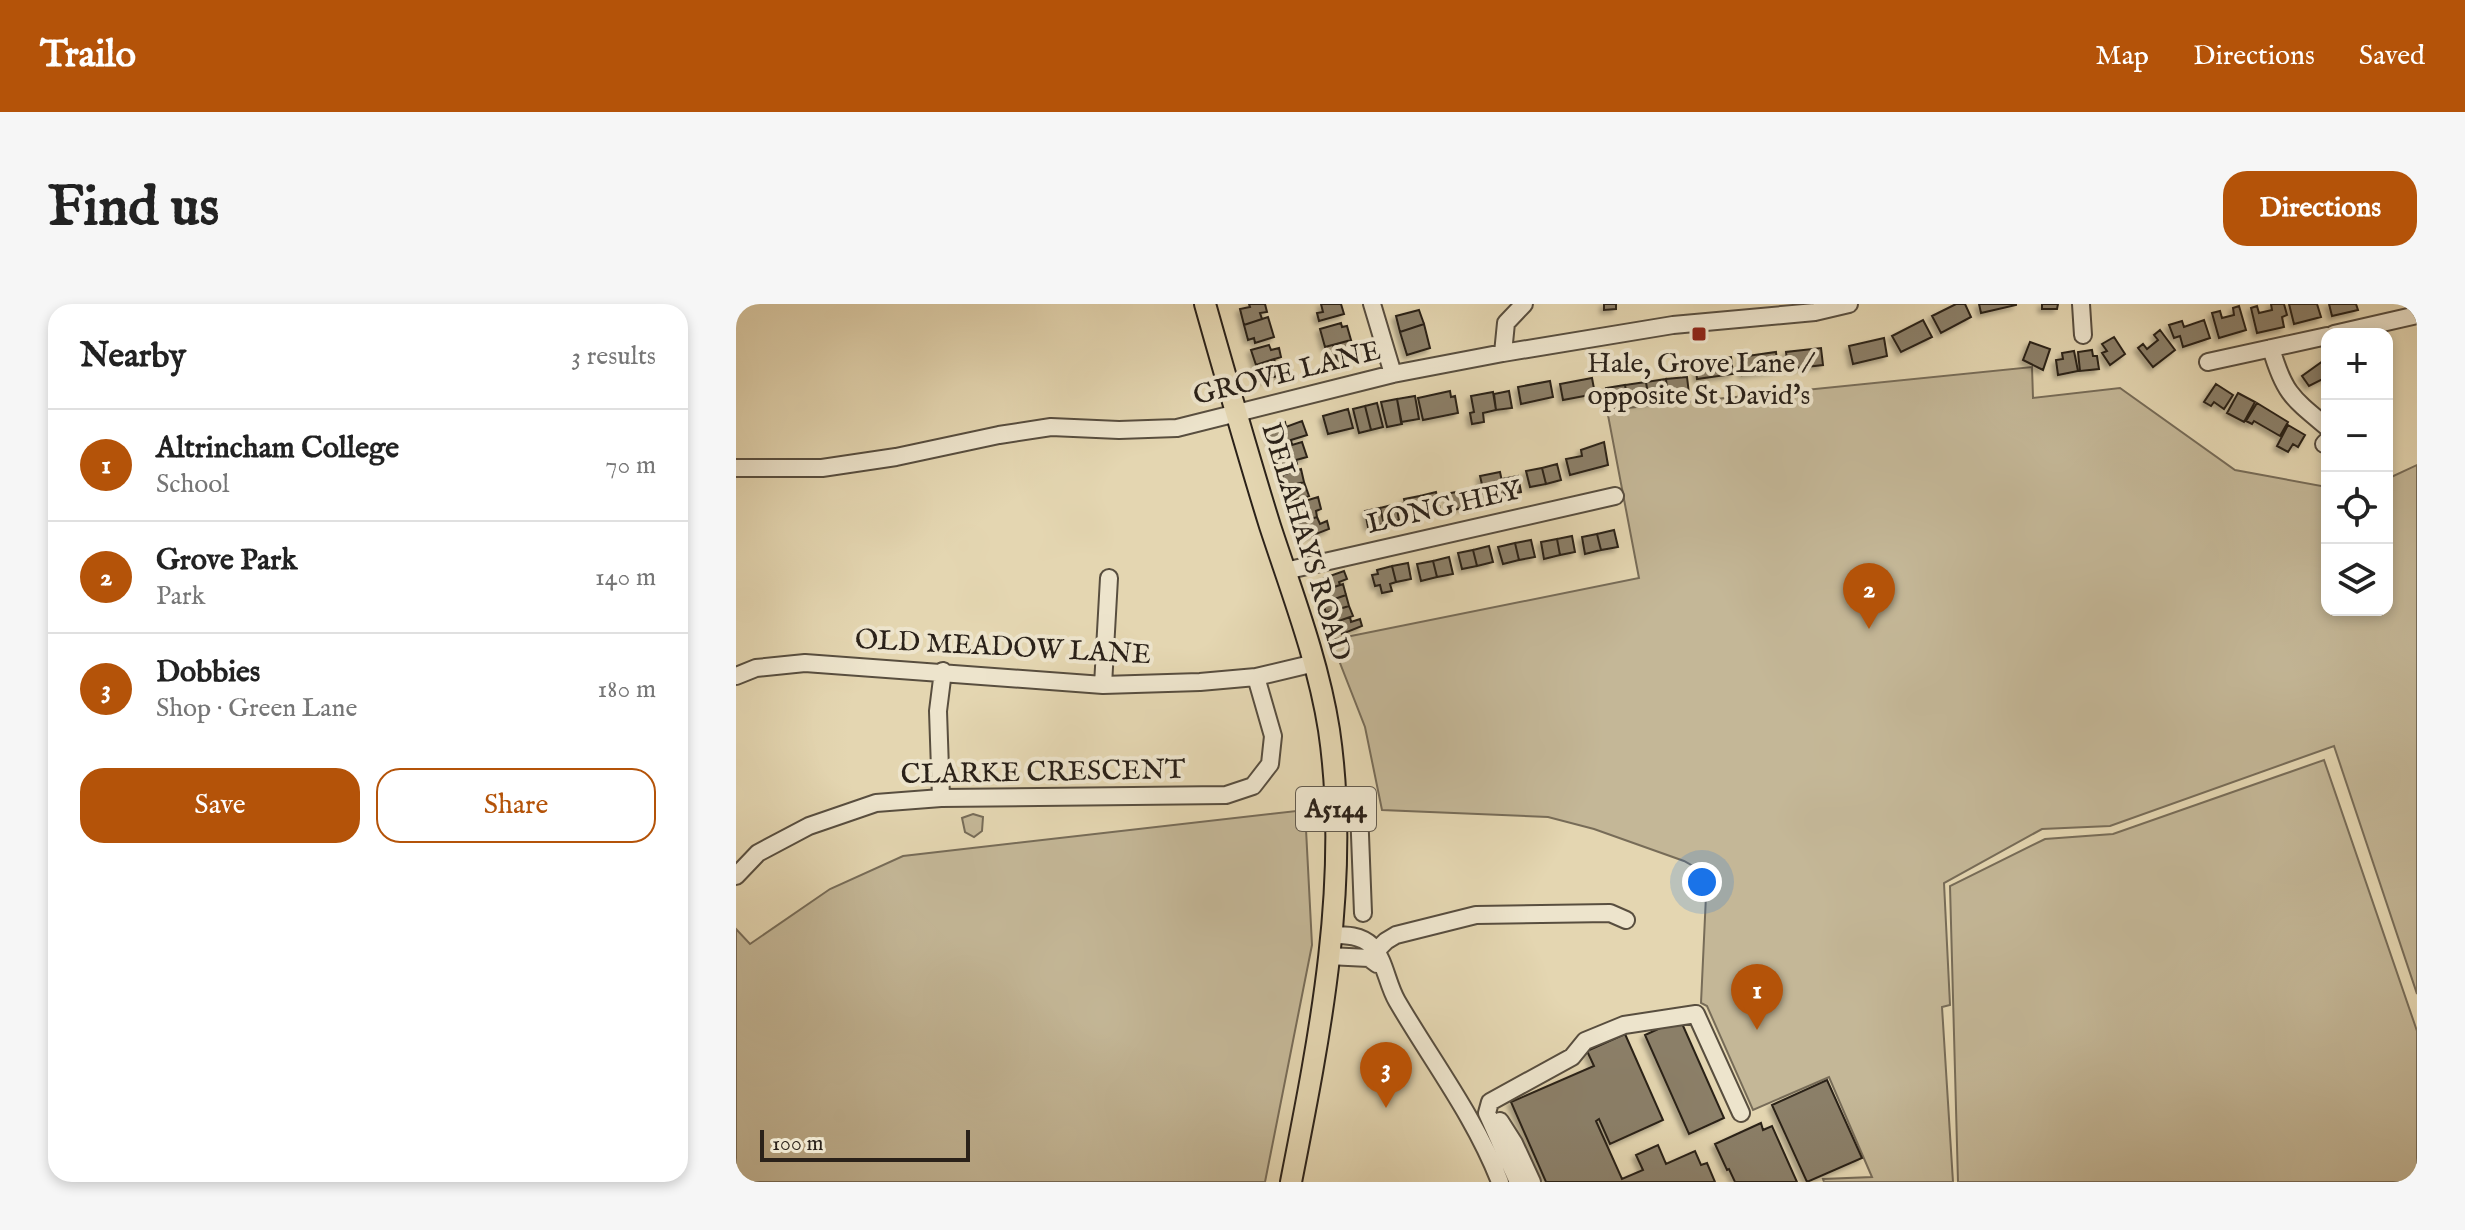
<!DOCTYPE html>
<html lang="en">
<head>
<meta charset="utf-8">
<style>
	:root { --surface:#fff; --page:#f6f6f6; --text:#222; --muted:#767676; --line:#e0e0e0; --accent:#b45309 }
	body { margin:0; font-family:"IM FELL English",serif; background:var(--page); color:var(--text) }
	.controls { position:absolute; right:24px; top:24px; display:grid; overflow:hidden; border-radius:16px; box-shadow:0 4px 12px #0003 }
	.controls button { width:72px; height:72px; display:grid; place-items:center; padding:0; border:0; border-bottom:2px solid var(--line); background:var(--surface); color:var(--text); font:40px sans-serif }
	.scale { position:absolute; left:24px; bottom:20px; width:210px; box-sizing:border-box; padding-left:8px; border:4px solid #2a2119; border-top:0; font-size:22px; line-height:28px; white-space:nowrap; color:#2a2119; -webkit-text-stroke:6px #ede4cc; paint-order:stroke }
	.you { position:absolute; left:966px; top:578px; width:28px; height:28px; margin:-20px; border:6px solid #fff; border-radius:50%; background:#1a73e8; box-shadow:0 0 0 12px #1a73e833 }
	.badge { display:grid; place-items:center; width:52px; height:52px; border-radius:50%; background:var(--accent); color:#fff; font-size:26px; font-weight:700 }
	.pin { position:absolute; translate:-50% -66px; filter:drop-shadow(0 2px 4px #0008) }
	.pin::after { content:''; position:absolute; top:42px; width:28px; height:24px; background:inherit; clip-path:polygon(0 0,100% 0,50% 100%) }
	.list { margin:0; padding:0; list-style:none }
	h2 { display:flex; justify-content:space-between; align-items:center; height:104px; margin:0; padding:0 32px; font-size:34px }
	h2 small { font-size:26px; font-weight:400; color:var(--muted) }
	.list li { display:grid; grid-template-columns:52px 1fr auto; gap:24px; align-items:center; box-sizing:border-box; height:112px; padding:0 32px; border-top:2px solid var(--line) }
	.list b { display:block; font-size:30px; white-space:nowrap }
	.list p { margin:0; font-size:26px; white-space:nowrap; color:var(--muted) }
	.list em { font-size:26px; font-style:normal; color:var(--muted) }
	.actions { display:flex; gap:16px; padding:24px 32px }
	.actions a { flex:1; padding:18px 0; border:2px solid var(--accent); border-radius:24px; text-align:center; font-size:28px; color:var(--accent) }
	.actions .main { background:var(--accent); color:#fff }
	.icon { flex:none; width:44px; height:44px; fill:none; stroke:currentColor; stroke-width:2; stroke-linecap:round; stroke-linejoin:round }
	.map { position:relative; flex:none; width:1681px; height:878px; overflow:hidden; border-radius:24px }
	header { display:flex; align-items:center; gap:48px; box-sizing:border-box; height:112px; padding:0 40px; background:var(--accent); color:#fff }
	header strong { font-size:38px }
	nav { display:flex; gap:44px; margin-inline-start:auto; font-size:28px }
	.intro { display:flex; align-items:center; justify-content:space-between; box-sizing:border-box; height:192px; padding:0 48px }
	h1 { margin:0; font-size:56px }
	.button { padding:20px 36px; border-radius:24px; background:var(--accent); color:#fff; font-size:28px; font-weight:700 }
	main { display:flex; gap:48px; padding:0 48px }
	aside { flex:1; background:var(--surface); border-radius:24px; box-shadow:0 4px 12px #0003 }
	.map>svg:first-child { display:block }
	.green { fill:#c4b797; stroke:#776c58; stroke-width:2 }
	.building { fill:#8b7f68; stroke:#2a2119; stroke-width:2; filter:url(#shadow) }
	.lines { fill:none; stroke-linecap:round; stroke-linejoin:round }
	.minor-casing { stroke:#584e3f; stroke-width:20 }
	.major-casing { stroke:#2a2119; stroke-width:24 }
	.minor { stroke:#ede4cc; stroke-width:16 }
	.major { stroke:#e4d6b1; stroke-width:20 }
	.poi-dot { fill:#8f2418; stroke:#ede4cc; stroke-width:3 }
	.labels { text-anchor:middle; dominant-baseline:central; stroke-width:8; stroke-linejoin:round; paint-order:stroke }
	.shield { fill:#ede4cc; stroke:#645c4f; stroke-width:2 }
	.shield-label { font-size:26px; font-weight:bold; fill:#2a2119 }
	.poi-label { font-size:28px; fill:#2a2119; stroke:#ede4cc }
	.street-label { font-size:28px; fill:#2a2119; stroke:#ede4cc }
</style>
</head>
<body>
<header>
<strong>Trailo</strong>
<nav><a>Map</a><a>Directions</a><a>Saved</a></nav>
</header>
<div class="intro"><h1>Find us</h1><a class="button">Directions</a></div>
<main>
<aside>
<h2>Nearby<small>3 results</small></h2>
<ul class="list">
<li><span class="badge">1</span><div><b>Altrincham College</b><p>School</p></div><em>70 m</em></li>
<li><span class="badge">2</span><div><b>Grove Park</b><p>Park</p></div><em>140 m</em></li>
<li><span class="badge">3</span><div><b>Dobbies</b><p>Shop · Green Lane</p></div><em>180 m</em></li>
</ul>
<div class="actions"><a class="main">Save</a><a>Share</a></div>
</aside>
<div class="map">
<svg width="1681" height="878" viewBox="0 0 1681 878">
	<defs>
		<filter id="shadow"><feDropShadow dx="-3.5" dy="3.5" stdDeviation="2" flood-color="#0004"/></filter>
	</defs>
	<rect width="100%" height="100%" fill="#e4d6b1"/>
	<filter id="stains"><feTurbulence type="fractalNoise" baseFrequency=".0025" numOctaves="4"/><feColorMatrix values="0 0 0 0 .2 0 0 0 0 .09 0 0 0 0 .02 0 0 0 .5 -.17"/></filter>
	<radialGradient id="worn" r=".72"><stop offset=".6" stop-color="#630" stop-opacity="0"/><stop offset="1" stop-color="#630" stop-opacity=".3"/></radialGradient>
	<path class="green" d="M1296,63L1297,94L1384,84L1499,166L1591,183V306H1651V175L1681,161V690L1598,442L1374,522L1306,525L1208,579L1214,701L1206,703L1217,878H1088L1087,875L1136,873L1093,773L1017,806L971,702L965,699L971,570L948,557L858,525L812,513L646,506L629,423L595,336L903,274L871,106Z
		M1588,456L1681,727V878H1222L1214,582L1309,535L1377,530Z
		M569,506L576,641L529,878H0V625L14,640L94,585L167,552Z
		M237,510L247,513L246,527L238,533L229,528L226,514Z"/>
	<path class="building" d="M513,0H529L531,8L524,9L526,15L508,21L504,5L514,3Z
		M585,0H605L608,10L583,17L581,9L587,8Z
		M868,0H880V5L868,6Z
		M1220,0H1229L1235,13L1205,29L1196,12Z
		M1243,0H1280V1L1245,9Z
		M1306,0H1322L1321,5H1306Z
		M1535,0H1548L1551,11L1546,13L1548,23L1521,29L1515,4L1521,2L1523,9L1536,6Z
		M1553,0H1581L1585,13L1558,20Z
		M1593,0H1620L1622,6L1596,12Z
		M1503,2L1510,26L1483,34L1476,9L1484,7L1486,14L1498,11L1497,4Z
		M683,6L688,20L664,28L660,12Z
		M532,13L538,33L519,39L518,34L512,36L508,21Z
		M1187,16L1196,33L1165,48L1156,32Z
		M1468,16L1474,34L1447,43L1444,32L1438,34L1433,21L1446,17L1448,23Z
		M605,19L606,23L611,22L615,36L589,43L584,25Z
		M688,20L694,44L671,51L664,28Z
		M1424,26L1439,46L1417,63L1402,44L1407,40L1411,45L1422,36L1418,31Z
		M1378,33L1389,50L1374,61L1366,49L1371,47L1366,40Z
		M1148,34L1151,52L1117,60L1113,42Z
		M615,36L620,52L601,57L597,41Z
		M1294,38L1314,45L1307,66L1287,56Z
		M533,41L535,46L543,44L545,53L520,61L515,46Z
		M1085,44L1087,61L1052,65L1050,48Z
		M1356,46L1357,52H1361L1363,65L1344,67L1342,48Z
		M1338,47L1342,67L1322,71L1320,56L1327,55L1326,49Z
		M1040,48L1042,66L1006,71L1004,53Z
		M995,53L997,70L961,75L959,57Z
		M538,55L540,61L554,58L556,68L524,77L520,61Z
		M1587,57L1591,63V73L1573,82L1566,72Z
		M951,73L953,90L932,94L930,75Z
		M856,74L859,90L827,96L824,80Z
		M930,75L932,94L913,97L910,78Z
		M814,77L817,93L785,100L782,83Z
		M910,78L913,97L892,99L889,81Z
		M1480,80L1497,91L1488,105L1478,98L1475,102L1468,98Z
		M889,81L892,99L872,102L870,84Z
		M714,87L715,93L719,92L722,109L687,116L682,94Z
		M773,87L776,104L760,106L758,90Z
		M757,88L760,106L747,109L748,118L736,120L734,109L738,108L735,92Z
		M1502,89L1519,98L1508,118L1491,109Z
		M679,92L683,115L665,118L661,95Z
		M661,95L666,120L651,123L645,98Z
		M641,99L647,123L635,126L629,102Z
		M1521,99L1552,118L1544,132L1518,117L1516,120L1510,117Z
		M629,102L635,126L623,129L617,105Z
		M612,105L617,124L592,130L587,112Z
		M566,117L571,131L555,136L556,141L566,138L571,153L560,156L561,160L544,165L531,124L549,118L550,123Z
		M1552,121L1569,131L1562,143L1557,140L1552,148L1541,142Z
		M868,138L872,161L834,171L830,155L846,152L845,146Z
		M821,160L825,176L810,180L806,164Z
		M806,164L810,180L794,183L790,167Z
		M565,165L568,178L550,183L546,171Z
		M764,168L769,192L753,195L752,188L748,189L744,172Z
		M782,172L785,188L769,192L766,175Z
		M568,178L573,192L555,197L550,183Z
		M742,184L745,200L729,203L725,187Z
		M725,187L729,203L714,207L710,190Z
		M700,188L704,205L687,208L684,192Z
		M684,192L687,208L672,212L668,195Z
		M582,193L585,205L580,207L581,213L562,219L558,205L567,202L566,198Z
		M660,200L663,216L648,220L644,204Z
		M644,204L648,220L632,223L629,207Z
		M581,213L584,220L591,217L593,225L567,235L562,219Z
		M878,226L882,243L865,246L861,230Z
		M861,230L865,246L849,250L846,233Z
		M836,232L839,248L824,251L821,235Z
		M821,235L824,251L808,255L805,238Z
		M795,236L799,253L783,256L779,239Z
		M779,239L783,256L767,260L762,243Z
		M753,242L757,258L741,262L737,246Z
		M737,246L741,262L726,265L722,249Z
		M713,253L717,270L701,273L697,257Z
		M697,257L701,273L685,277L681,260Z
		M672,259L675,275L660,278L656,262Z
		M656,262L660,278L654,280L656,287L646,289L644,281L639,282L636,271L642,270L641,266Z
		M608,267L611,275L603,278L604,281L583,288L581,279L589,277L588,274Z
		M607,280L610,291L587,299L583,288Z
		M610,291L613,302L590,309L587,299Z
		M613,302L617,312L594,320L590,309Z
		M614,313L615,318L624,315L626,322L606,330L604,326L597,328L594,320Z
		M944,715L988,814L953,830L909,731Z
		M889,730L927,816L874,840L863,815L860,817L886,875L907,866L900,851L922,841L930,860L959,847L965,861L971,859L979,878H810L775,798L858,762L851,747Z
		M1091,776L1126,854L1071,878L1036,801Z
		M1025,819L1027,826L1036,822L1061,878H999L993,865L991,866L979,840Z"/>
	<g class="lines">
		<defs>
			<path id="minor" d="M636,0L657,70
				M1345,0L1347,31
				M1598,30L1681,11
				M1535,44C1548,89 1556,94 1591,123
				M767,49L770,19L788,0
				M1472,58L1591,32
				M1588,140L1591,137
				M0,164H86L160,153L263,131L315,123L383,126L441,124L657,70L767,49L937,21L1079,8L1113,0
				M549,267L879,192
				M0,372L20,364L69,359L367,381L464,378L520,373L579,359
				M367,381L373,274
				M205,494L202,407L207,367
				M600,495L616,497L623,505L627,609
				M0,572L22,549L73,522L140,499L205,494L490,491L517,482L534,460L537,432L520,373
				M595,631C610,631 625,631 636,642C649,656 651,680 661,697C696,757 739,813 764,878
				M592,652L633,654L641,660
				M633,654L650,637L660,631L740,611L874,609L890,616
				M764,817L778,839L796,878
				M782,878L751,809L754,798L836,753L849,737L888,721L960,710L1005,809"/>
			<path id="major" d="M469,0C490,74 511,148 534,222C556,289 582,356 593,426C615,575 584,731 555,878"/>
		</defs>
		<use href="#minor" class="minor-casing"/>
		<use href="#major" class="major-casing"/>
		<use href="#minor" class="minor"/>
		<use href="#major" class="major"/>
	</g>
	<rect class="poi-dot" x="955" y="22" width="16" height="16" rx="4"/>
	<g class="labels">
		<rect class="shield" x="560" y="483" width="80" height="44" rx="6"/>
		<g class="shield-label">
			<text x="600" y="505">A5144</text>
		</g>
		<g class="poi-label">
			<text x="963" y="60">Hale, Grove Lane /<tspan x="963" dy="32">opposite St David's</tspan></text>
		</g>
		<g class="street-label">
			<text transform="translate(551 70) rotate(-14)">GROVE LANE</text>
			<text transform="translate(708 204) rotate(-13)">LONG HEY</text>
			<text transform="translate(569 238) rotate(73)">DELAHAYS ROAD</text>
			<text transform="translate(267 344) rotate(3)">OLD MEADOW LANE</text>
			<text transform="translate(307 469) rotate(-1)">CLARKE CRESCENT</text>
		</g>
	</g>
	<rect width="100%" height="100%" filter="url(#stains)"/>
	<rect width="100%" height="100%" fill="url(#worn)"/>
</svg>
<div class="controls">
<button>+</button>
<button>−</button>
<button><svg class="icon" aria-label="locate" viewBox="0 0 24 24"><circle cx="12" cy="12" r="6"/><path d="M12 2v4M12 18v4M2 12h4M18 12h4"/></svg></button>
<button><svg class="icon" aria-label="layers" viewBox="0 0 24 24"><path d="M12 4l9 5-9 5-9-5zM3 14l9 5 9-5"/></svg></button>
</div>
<div class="scale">100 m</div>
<div class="you"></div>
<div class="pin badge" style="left:1021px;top:726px">1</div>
<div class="pin badge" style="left:1133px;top:325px">2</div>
<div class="pin badge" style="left:650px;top:804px">3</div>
</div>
</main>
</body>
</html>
